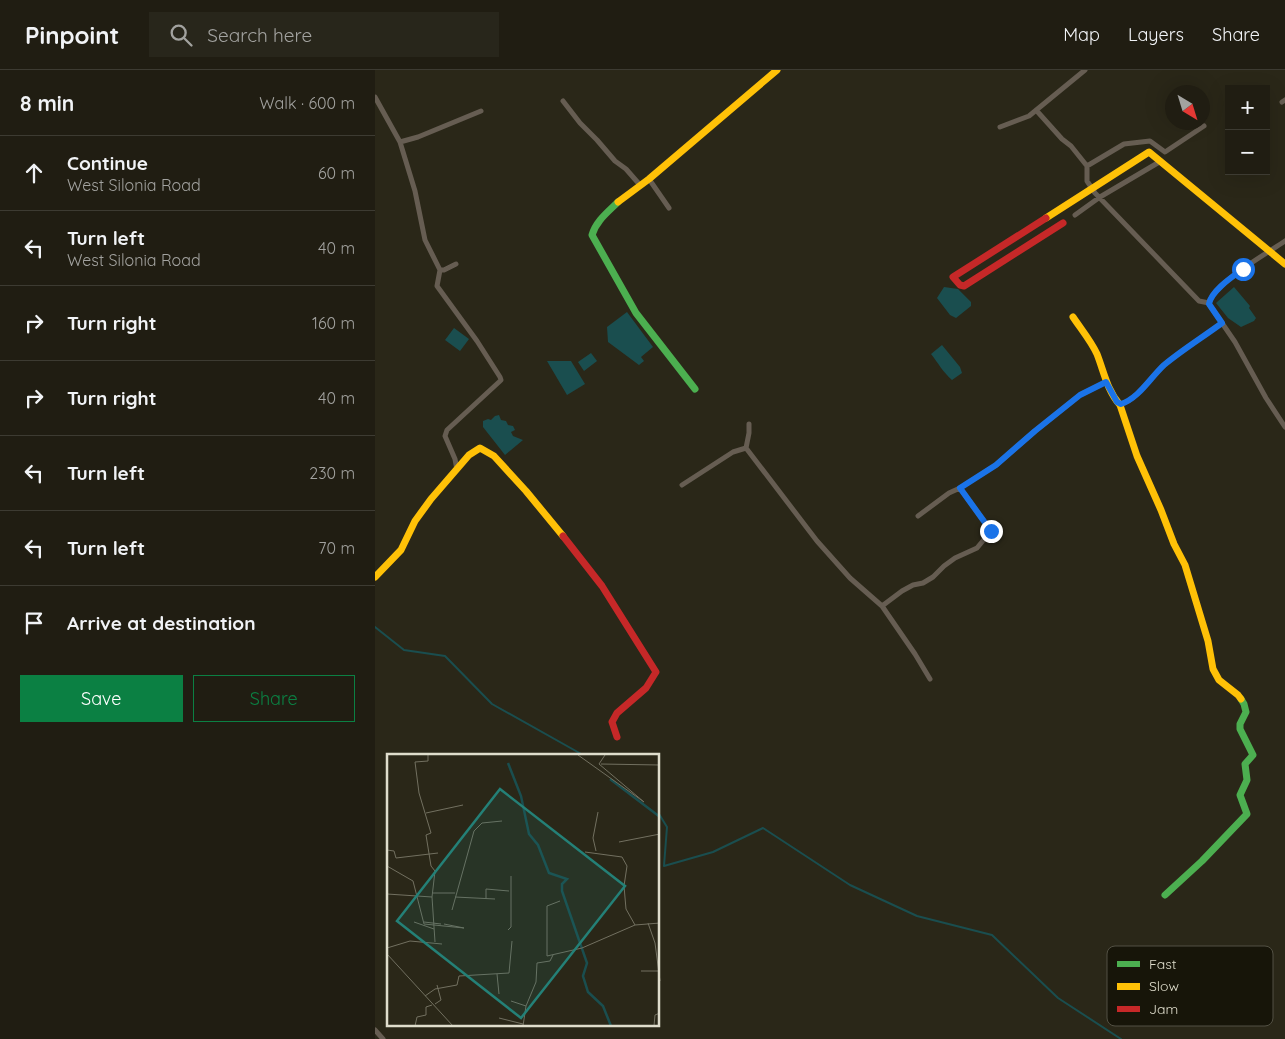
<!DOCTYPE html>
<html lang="en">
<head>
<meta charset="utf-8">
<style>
	:root { --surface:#201d12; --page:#28261b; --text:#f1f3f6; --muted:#a2a29f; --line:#3d3b32; --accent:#0b8043 }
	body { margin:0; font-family:Quicksand,sans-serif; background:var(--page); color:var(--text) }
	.controls { position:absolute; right:15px; top:15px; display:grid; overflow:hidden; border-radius:0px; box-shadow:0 5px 20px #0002 }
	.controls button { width:45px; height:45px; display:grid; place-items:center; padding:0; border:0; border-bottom:1px solid var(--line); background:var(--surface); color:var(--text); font:25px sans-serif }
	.compass { position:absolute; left:790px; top:15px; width:45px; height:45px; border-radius:50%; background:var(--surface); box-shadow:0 5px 20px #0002; rotate:142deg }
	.stop { position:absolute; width:15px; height:15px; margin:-11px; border:4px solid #1a73e8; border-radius:50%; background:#fff }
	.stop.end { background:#1a73e8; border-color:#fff; box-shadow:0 1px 5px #0008 }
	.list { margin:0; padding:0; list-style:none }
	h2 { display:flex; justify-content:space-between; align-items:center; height:65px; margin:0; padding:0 20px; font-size:21px }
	h2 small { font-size:16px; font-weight:400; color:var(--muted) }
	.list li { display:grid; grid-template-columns:32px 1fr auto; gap:15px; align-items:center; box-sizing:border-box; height:75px; padding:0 20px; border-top:1px solid var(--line) }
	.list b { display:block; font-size:19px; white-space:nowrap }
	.list p { margin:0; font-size:16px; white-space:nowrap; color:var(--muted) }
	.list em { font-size:16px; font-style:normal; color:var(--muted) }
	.actions { display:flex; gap:10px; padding:15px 20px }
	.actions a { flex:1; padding:11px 0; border:1px solid var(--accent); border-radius:0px; text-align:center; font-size:18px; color:var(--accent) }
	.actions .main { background:var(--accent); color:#fff }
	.icon { flex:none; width:28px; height:28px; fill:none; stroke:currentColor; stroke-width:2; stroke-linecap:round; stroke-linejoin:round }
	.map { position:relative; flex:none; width:910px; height:969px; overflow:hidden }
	header { display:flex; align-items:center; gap:30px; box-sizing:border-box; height:70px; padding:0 25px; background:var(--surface); border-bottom:1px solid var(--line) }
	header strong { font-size:24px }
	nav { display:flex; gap:28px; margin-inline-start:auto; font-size:18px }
	.search { width:350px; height:45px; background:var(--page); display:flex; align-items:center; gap:12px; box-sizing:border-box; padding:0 18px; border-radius:0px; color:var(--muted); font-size:19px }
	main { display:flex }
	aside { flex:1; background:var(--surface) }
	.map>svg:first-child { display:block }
	.water { fill:#1a4e4f }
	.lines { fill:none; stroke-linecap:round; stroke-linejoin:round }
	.stream { stroke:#1a4e4f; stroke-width:2 }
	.street { stroke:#665d52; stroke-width:5 }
	.fast { stroke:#4caf50; stroke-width:7 }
	.slow { stroke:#ffc107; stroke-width:7 }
	.jam { stroke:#c62828; stroke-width:7 }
	.route { stroke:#1a73e8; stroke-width:6 }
	.inset-river { fill:none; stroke:#1a4e4f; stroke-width:2.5 }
	.inset-road { fill:none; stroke:#727060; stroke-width:1 }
	.view { fill:#248077; fill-opacity:0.15; stroke:#248077; stroke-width:2.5 }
	.inset-edge { fill:none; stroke:#dfddcc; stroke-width:2.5 }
	.key { fill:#171509; stroke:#535144; stroke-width:1 }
	.key-label { font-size:14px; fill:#dfddcc }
</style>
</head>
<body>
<header>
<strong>Pinpoint</strong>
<div class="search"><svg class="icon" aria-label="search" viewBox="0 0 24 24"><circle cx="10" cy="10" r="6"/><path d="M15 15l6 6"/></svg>Search here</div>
<nav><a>Map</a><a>Layers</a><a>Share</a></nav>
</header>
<main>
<aside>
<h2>8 min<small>Walk · 600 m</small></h2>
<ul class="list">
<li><svg class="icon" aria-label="ahead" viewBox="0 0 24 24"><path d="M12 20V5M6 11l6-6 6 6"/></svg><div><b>Continue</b><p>West Silonia Road</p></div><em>60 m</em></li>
<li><svg class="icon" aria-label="left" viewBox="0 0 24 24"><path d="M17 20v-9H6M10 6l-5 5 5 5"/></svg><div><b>Turn left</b><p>West Silonia Road</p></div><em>40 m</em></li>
<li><svg class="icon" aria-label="right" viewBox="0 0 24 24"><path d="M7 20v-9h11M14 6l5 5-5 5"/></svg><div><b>Turn right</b></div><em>160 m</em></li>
<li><svg class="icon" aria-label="right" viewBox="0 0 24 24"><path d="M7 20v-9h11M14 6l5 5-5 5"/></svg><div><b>Turn right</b></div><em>40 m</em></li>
<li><svg class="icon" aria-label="left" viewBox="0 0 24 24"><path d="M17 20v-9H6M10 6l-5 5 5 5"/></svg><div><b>Turn left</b></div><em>230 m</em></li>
<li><svg class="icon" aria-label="left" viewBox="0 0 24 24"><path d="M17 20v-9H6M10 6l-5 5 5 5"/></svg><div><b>Turn left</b></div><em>70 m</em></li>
<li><svg class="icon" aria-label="arrive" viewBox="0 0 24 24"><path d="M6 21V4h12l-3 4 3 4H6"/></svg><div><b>Arrive at destination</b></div></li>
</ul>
<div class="actions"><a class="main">Save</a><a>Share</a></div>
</aside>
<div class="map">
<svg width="910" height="969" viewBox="0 0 910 969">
	<rect width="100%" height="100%" fill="#2a2718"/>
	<path class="water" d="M569,217L583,219L596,232V236L581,248L575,245L562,228Z
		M859,217L875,236L874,238L881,248L879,251L866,257L853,248L841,233Z
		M252,242L278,277L266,287L269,291L264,295L233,272L232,257Z
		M79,258L94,269L85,281L70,270Z
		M567,275L585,297L587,303L577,310C568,302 563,293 556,284Z
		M216,283L222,291L209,301L203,292Z
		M172,291H196L210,314L192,325Z
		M124,345L126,350L131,351L133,355L138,356L140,360L136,362L138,366L148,370L130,385L108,357V351L113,349L116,350L120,346Z"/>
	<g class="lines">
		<path class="stream" d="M0,557L29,580L70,586L117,634L208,685
			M284,744L292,757L289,796L338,782L388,758L475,815L542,846L617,865L683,928L746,969"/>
		<path class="street" d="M0,27L25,72L40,121L50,170L65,200L62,216L102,271L125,307L126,310L124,312L72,360L70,366L80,389L82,400
			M188,31L205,53L222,70L240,91L251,99L265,115
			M907,32L910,30
			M661,40L687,69L696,76L712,96V111L720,123L824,231L834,233
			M625,57L654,46L710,0
			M25,72L43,67L106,41
			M712,96L749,74L775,71L790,82L829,56
			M274,109L294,138
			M700,145L725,127L786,91
			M910,171C894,182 836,215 834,234L860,272L891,328L910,357
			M65,200H69L81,194
			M745,335C764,328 775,308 789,295C807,280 828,267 847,253
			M374,354V363L371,378L442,471L475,508L507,536L540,584L555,609
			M307,415L358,382L371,378
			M543,446L574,423L585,418L621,395L660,361L705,325L731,312
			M507,536L527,521L538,515L548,513L558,507L569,496L580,488L602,478L616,461L585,418
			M0,960L8,969"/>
		<path class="fast" d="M243,132C233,142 221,151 217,165L261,243L320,319
			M790,825L827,791L872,744L865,725L872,710L870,694L878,685L865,659V654L871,642L869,634L866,629"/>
		<path class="slow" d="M243,132L274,109L402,0
			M671,148L774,82L910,194
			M698,247C706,259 716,271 722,284C729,302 732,320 745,335L762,386L786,440L799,474L810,495L833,571L838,599L844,610L863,625L866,629
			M0,507L26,480L40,451L56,429L94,385L105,378L119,386L151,421L188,466"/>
		<path class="jam" d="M671,148L578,207L585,215L589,216L688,153
			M188,466L227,516L281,602L271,618L242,643L237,652L242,667"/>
	</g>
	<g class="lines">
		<path class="route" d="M616,461L585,418L621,395L660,361L705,325L731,312L742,332L746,334C764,328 775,308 789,295C807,280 828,267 847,253L834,234C836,221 857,207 868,199"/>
	</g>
	<g transform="translate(12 684)">
		<rect width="272" height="272" fill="#2a2718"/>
		<path class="inset-river" d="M121,9L134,42L142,80L151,91L162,119L180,125L175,130V137L200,209L196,222L201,238L216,252L224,272M223,25L273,63"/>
		<path class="inset-road" d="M191,1L257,48L212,10L218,1M214,10L273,11M39,59L76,51M232,88L273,80M0,96L7,97L9,104L51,99M209,97L206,84L211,58M198,98L235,103L240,112L237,132L239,155L248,171M0,112L26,127L37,170L77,174M46,139H68M0,140L45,143L48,117L44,112L39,81L44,79L32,39L28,8L41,7V1M45,143L48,188M68,143L108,145M99,145V135L122,137M173,147L160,152V202L195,194L248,171L273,169M65,156L87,77L95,69L115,67M27,168L47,175M37,168L54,170M261,169L268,189L273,227M57,170L77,174M121,176L124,173V122M0,194L23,187L55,190M0,200L66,272M254,217H273M110,220L112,240M38,242L48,235L70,231L72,222L122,219L125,187M124,247L139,252M48,250L54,246L50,231M112,264L136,270M28,272L30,263L39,261V253L45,251M136,272L139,252L149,228L150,209L163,207L166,201M267,272L268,261L273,259"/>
		<path class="view" d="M113,35L238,132L134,264L10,167Z"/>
		<rect width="272" height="272" class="inset-edge"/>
	</g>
	<rect x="732" y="876" width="166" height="80" rx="8" class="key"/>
	<rect x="742" y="891" width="23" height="6" fill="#4caf50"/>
	<rect x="742" y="913" width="23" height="7" fill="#ffc107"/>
	<rect x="742" y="936" width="23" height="6" fill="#c62828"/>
	<g class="key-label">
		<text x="774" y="899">Fast</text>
		<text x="774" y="921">Slow</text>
		<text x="774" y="944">Jam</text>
	</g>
</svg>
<div class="controls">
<button>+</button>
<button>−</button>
</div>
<svg class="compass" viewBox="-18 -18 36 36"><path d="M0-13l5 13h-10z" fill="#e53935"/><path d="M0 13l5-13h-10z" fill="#a2a29f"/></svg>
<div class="stop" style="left:868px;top:199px"></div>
<div class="stop end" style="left:616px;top:461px"></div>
</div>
</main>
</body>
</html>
